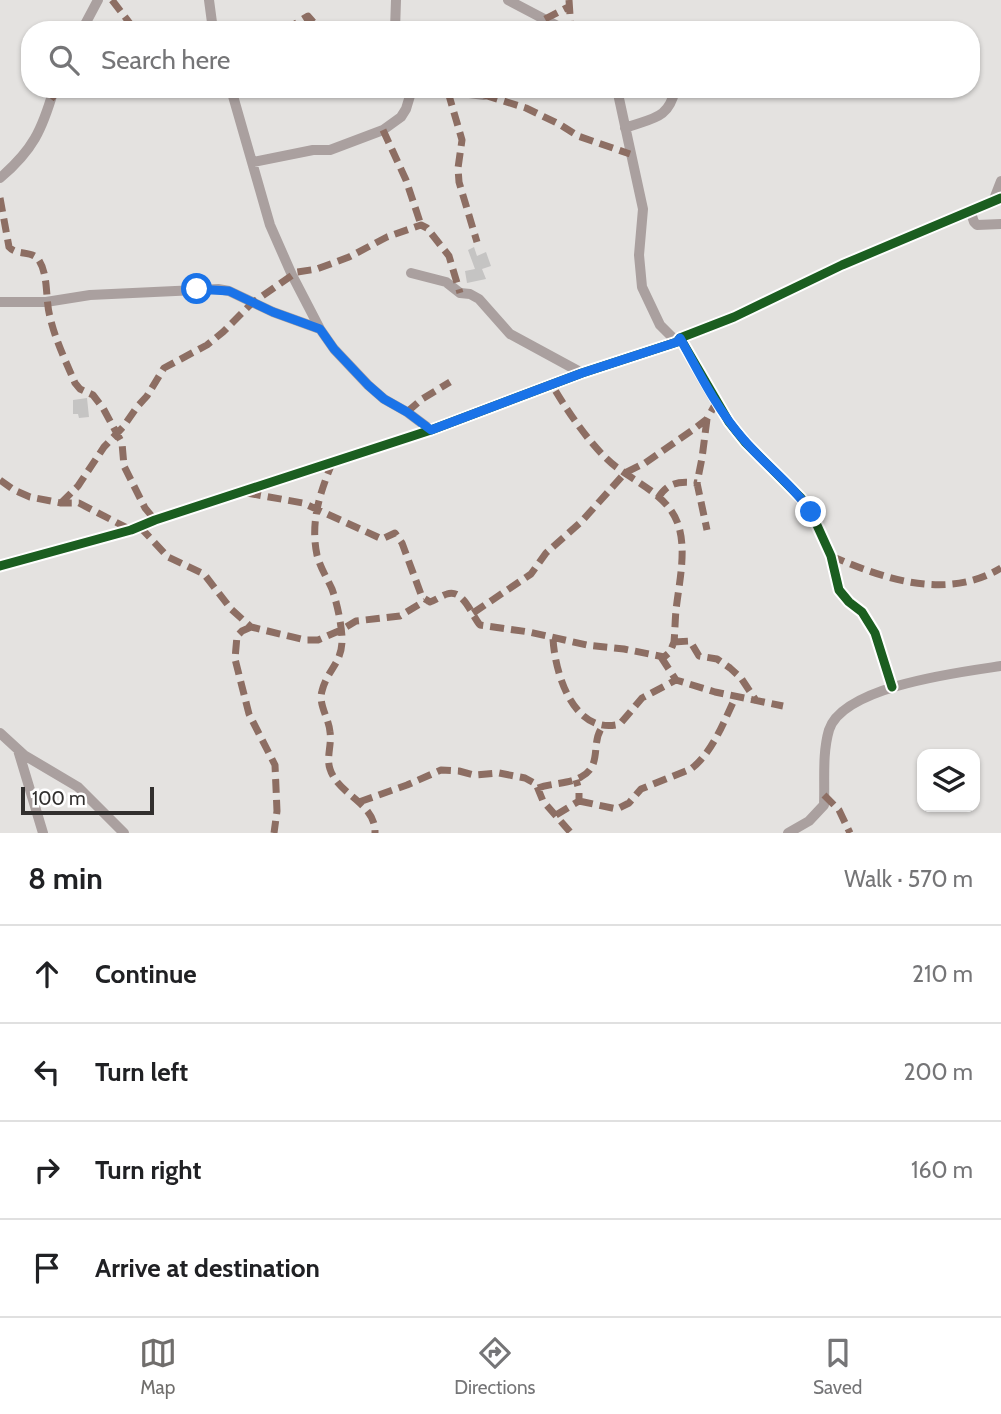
<!DOCTYPE html>
<html lang="en">
<head>
<meta charset="utf-8">
<style>
	:root { --surface:#fff; --page:#f2f2f2; --text:#202124; --muted:#757577; --line:#e0e0e0; --accent:#706e6c }
	body { margin:0; font-family:Cabin,sans-serif; background:var(--page); color:var(--text) }
	.controls { position:absolute; right:21px; bottom:21px; display:grid; overflow:hidden; border-radius:14px; box-shadow:0 2px 5px #0004 }
	.controls button { width:63px; height:63px; display:grid; place-items:center; padding:0; border:0; border-bottom:2px solid var(--line); background:var(--surface); color:var(--text); font:35px sans-serif }
	.scale { position:absolute; left:21px; bottom:18px; width:133px; box-sizing:border-box; padding-left:7px; border:4px solid #312f2e; border-top:0; font-size:19px; line-height:24px; white-space:nowrap; color:#312f2e; -webkit-text-stroke:5px #fff; paint-order:stroke }
	.stop { position:absolute; width:21px; height:21px; margin:-16px; border:5px solid #1a73e8; border-radius:50%; background:#fff }
	.stop.end { background:#1a73e8; border-color:#fff; box-shadow:0 2px 7px #0008 }
	.list { margin:0; padding:0; list-style:none }
	h2 { display:flex; justify-content:space-between; align-items:center; height:91px; margin:0; padding:0 28px; font-size:30px }
	h2 small { font-size:23px; font-weight:400; color:var(--muted) }
	.list li { display:grid; grid-template-columns:46px 1fr auto; gap:21px; align-items:center; box-sizing:border-box; height:98px; padding:0 28px; border-top:2px solid var(--line) }
	.list b { display:block; font-size:26px; white-space:nowrap }
	.list em { font-size:23px; font-style:normal; color:var(--muted) }
	.icon { flex:none; width:38px; height:38px; fill:none; stroke:currentColor; stroke-width:2; stroke-linecap:round; stroke-linejoin:round }
	.map { position:relative; flex:none; width:1001px; height:833px; overflow:hidden }
	.search { position:absolute; background:var(--surface); box-shadow:0 2px 5px #0004; left:21px; right:21px; top:21px; height:77px; display:flex; align-items:center; gap:18px; box-sizing:border-box; padding:0 24px; border-radius:28px; color:var(--muted); font-size:26px }
	.sheet { height:483px; background:var(--surface) }
	nav { display:flex; justify-content:space-around; align-items:center; box-sizing:border-box; height:98px; border-top:2px solid var(--line); background:var(--surface); font-size:19px; color:var(--muted) }
	nav a { display:grid; justify-items:center; gap:4px }
	nav .on { color:var(--accent) }
	.map>svg:first-child { display:block }
	.building { fill:#c5c4c3 }
	.lines { fill:none; stroke-linecap:round; stroke-linejoin:round }
	.minor { stroke:#aaa09f; stroke-width:10 }
	.quiet { stroke:#8d6e63; stroke-width:7; stroke-dasharray:14 7; stroke-linecap:butt }
	.cycleway-casing { stroke:#fff; stroke-width:13 }
	.cycleway { stroke:#1b5e20; stroke-width:9 }
	.route { stroke:#1a73e8; stroke-width:9 }
</style>
</head>
<body>
<div class="map">
<svg width="1001" height="833" viewBox="0 0 1001 833">
	<rect width="100%" height="100%" fill="#e4e2e0"/>
	<path class="building" d="M474,247L477,256L486,252L491,266L482,269L486,279L467,283L465,271L475,269L468,250Z
		M87,398L89,417L79,418L78,414H73V400Z"/>
	<g class="lines">
		<path class="minor" d="M209,0L213,30
			M508,0L565,30
			M82,30L98,0
			M395,30L396,0
			M231,89L270,225L292,275L320,329L334,349L368,385L384,399L407,412L431,430
			M440,89L484,95
			M617,89L643,209L639,255L642,287L660,325L677,342
			M625,128C651,118 669,120 675,89
			M253,162L313,150H330L383,130L401,117L406,109L412,89
			M0,178C33,150 42,130 54,89
			M994,199L1001,181
			M970,210L974,222L977,225L1001,224
			M411,273L446,282L460,293L470,294L479,299L510,334L582,373
			M0,302H46L90,295L218,289L229,291L273,312L320,329
			M680,338L729,422L745,442L801,498L811,512L831,556L839,590L849,602L862,612L875,633L892,687
			M0,566L131,530L155,520L431,430L582,373L677,342L680,338L734,317L842,265L1001,198
			M0,733L24,755L78,787L124,833
			M18,750L43,833
			M788,833L809,821L824,805C825,781 822,754 829,730C843,686 961,672 1001,666"/>
		<path class="quiet" d="M112,0L135,30
			M569,0L571,30
			M545,19L568,7
			M285,30L308,16L320,30
			M448,92L462,140L458,168L459,182L477,242
			M484,95L526,108L559,124L578,136L630,154
			M51,99L59,89
			M383,130L406,180L421,225
			M0,198L9,247C17,256 30,250 38,259C49,274 45,299 50,317C55,339 66,362 75,383L80,389L93,395L103,408L122,443L124,466L145,508L155,520
			M407,412L422,399L450,382
			M707,419L702,458L697,483L707,530
			M333,461C320,492 310,522 317,555C320,567 327,578 332,589C337,603 341,622 342,637C343,663 328,668 322,691C318,705 329,718 330,732C332,744 326,758 330,769C338,795 376,803 375,833
			M0,480L14,490L30,497L61,503H79L131,530
			M247,493L303,503L382,539L395,533L402,543L422,597L430,602C436,600 441,596 447,594C463,588 472,616 480,625L529,632L587,645L624,649L664,657L670,652L674,642C675,631 675,621 676,610C679,583 687,550 678,524C667,492 628,480 607,459C587,440 566,409 552,385
			M658,498C668,482 679,481 697,483
			M61,503L78,486L104,447L123,427L137,407L147,396L164,368L207,345L223,332L252,303L297,272L317,269L349,257L387,237L421,225L427,228L449,256L460,293
			M140,527L168,557L204,574L231,609L251,627L305,640H318L341,630L356,621L400,616L425,601
			M831,556C885,579 946,601 1001,568
			M473,613L531,574L546,553L582,521L625,473L645,463L694,429L707,419L716,403
			M251,627L242,631L237,636L235,659L249,714L275,765L277,811L274,833
			M553,639C555,674 574,736 620,724L642,698L676,680
			M674,642L690,641L699,656L717,659L730,668L741,678L757,702
			M661,657L676,680L715,692L783,706
			M538,788C552,783 569,784 581,777C604,765 589,741 604,725
			M824,795L839,810L850,833
			M579,801L617,809L629,803L641,789L691,769C713,752 724,721 736,696
			M359,802L407,785L441,770L459,771L474,775L499,773L525,778L536,784L543,801L571,833
			M556,815L579,801V790L576,780"/>
		<defs>
			<path id="cycleway" d="M680,338L729,422L745,442L801,498L811,512L831,556L839,590L849,602L862,612L875,633L892,687
				M0,566L131,530L155,520L431,430L582,373L677,342L680,338L734,317L842,265L1001,198"/>
		</defs>
		<use href="#cycleway" class="cycleway-casing"/>
		<use href="#cycleway" class="cycleway"/>
	</g>
	<g class="lines">
		<path class="route" d="M197,289L229,291L273,312L320,329L334,349L368,385L384,399L407,412L431,430L582,373L677,342L680,338C699,373 718,411 744,440C765,465 792,484 811,512"/>
	</g>
</svg>
<div class="controls">
<button><svg class="icon" aria-label="layers" viewBox="0 0 24 24"><path d="M12 4l9 5-9 5-9-5zM3 14l9 5 9-5"/></svg></button>
</div>
<div class="scale">100 m</div>
<div class="stop" style="left:197px;top:289px"></div>
<div class="stop end" style="left:811px;top:512px"></div>
<div class="search"><svg class="icon" aria-label="search" viewBox="0 0 24 24"><circle cx="10" cy="10" r="6"/><path d="M15 15l6 6"/></svg>Search here</div>
</div>
<section class="sheet">
<h2>8 min<small>Walk · 570 m</small></h2>
<ul class="list">
<li><svg class="icon" aria-label="ahead" viewBox="0 0 24 24"><path d="M12 20V5M6 11l6-6 6 6"/></svg><div><b>Continue</b></div><em>210 m</em></li>
<li><svg class="icon" aria-label="left" viewBox="0 0 24 24"><path d="M17 20v-9H6M10 6l-5 5 5 5"/></svg><div><b>Turn left</b></div><em>200 m</em></li>
<li><svg class="icon" aria-label="right" viewBox="0 0 24 24"><path d="M7 20v-9h11M14 6l5 5-5 5"/></svg><div><b>Turn right</b></div><em>160 m</em></li>
<li><svg class="icon" aria-label="arrive" viewBox="0 0 24 24"><path d="M6 21V4h12l-3 4 3 4H6"/></svg><div><b>Arrive at destination</b></div></li>
</ul>
</section>
<nav>
<a class="on"><svg class="icon" aria-label="map" viewBox="0 0 24 24"><path d="M3 6l6-2 6 2 6-2v14l-6 2-6-2-6 2zM9 4v14M15 6v14"/></svg>Map</a>
<a><svg class="icon" aria-label="directions" viewBox="0 0 24 24"><path d="M12 3l9 9-9 9-9-9zM9 14v-3h6M13 9l2 2-2 2"/></svg>Directions</a>
<a><svg class="icon" aria-label="saved" viewBox="0 0 24 24"><path d="M7 4h10v16l-5-4-5 4z"/></svg>Saved</a>
</nav>
</body>
</html>
